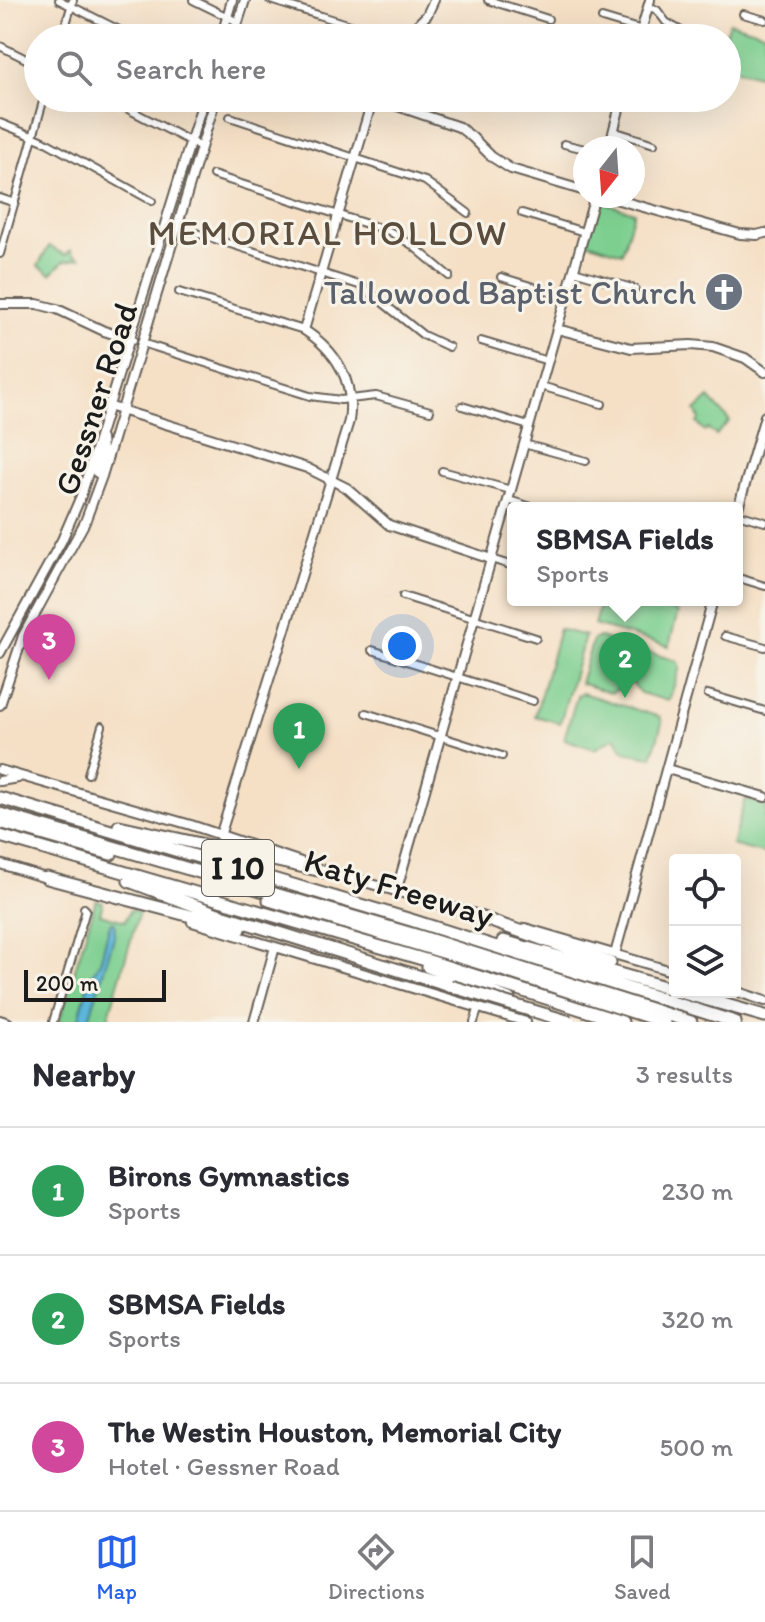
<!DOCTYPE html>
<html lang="en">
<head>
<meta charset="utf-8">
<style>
	:root { --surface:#fff; --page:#f2f2f3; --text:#2b2b33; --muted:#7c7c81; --line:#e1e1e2; --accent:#2563eb }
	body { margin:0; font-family:Itim,sans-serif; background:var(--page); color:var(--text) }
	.controls { position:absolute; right:24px; bottom:24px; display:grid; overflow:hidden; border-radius:8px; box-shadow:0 8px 32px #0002 }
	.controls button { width:72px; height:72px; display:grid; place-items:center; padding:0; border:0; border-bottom:2px solid var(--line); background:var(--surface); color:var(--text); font:40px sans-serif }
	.compass { position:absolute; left:573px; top:136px; width:72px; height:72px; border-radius:50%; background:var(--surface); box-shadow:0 8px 32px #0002; rotate:197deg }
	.scale { position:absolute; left:24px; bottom:20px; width:142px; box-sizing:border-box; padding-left:8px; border:4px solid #1c1c1c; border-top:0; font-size:22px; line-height:28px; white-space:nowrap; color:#1c1c1c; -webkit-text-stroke:6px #f7f3e8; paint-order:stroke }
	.you { position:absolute; left:402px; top:646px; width:28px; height:28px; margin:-20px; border:6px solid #fff; border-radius:50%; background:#1a73e8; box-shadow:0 0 0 12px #1a73e833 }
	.badge { display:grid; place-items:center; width:52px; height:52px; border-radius:50%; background:var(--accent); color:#fff; font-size:26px; font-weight:700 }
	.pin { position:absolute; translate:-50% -66px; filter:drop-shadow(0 2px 4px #0008) }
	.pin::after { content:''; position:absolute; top:42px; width:28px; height:24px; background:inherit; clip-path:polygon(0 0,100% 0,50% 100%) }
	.popup { position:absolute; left:507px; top:502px; width:236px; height:104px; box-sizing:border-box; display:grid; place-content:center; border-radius:8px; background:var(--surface); filter:drop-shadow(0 2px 6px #0005); font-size:26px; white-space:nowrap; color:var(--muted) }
	.popup b { font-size:30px; color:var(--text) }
	.popup::after { content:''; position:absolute; left:50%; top:100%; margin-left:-16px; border:16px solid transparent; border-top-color:var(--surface) }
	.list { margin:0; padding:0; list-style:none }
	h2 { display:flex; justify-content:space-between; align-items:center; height:104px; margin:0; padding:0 32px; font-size:34px }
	h2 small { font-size:26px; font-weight:400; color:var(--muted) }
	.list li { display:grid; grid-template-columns:52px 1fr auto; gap:24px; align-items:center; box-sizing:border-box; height:128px; padding:0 32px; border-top:2px solid var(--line) }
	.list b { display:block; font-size:30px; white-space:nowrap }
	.list p { margin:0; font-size:26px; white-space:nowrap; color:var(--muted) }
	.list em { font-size:26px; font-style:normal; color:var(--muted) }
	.icon { flex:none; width:44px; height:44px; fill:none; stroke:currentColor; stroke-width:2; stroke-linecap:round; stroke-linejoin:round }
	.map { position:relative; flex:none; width:765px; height:1022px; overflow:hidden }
	.search { position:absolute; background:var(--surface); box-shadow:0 8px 32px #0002; left:24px; right:24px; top:24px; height:88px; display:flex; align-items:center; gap:20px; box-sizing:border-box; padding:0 28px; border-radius:44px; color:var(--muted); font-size:30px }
	.sheet { height:488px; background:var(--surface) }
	nav { display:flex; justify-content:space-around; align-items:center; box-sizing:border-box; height:112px; border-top:2px solid var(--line); background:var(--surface); font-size:22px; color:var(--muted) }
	nav a { display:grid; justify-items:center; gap:4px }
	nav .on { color:var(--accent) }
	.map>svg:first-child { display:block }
	.green { fill:#7dcf90; stroke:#4c7656; stroke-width:2 }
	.water { fill:#5ab6d8; stroke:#3b697a; stroke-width:2 }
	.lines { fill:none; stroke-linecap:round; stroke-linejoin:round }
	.street-casing { stroke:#686158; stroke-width:10 }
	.secondary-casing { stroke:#686158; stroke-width:12 }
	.highway-casing { stroke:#686158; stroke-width:15 }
	.street { stroke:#fff; stroke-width:6 }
	.secondary { stroke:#fff; stroke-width:8 }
	.highway { stroke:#fff; stroke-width:11 }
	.highway-bridge-casing { stroke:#686158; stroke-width:15; stroke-linecap:butt }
	.highway-bridge { stroke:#fff; stroke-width:11 }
	.labels { text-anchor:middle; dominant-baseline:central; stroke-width:6; stroke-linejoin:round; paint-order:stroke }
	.shield { fill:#f7f3e8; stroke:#5e5c59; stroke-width:2 }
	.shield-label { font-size:32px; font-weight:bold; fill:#1c1c1c }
	.worship-label { font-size:34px; fill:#5b616d; stroke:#f7f3e8; text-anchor:end }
	.street-label { font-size:34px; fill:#1c1c1c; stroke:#f7f3e8 }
	.neighbourhood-label { font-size:36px; letter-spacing:2px; fill:#5a4d3e; stroke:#f7f3e8 }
</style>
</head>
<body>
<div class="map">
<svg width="765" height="1022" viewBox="0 0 765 1022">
	<rect width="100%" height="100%" fill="#f7f3e8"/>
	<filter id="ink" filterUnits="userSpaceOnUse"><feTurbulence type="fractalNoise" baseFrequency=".0125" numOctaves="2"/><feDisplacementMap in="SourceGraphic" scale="16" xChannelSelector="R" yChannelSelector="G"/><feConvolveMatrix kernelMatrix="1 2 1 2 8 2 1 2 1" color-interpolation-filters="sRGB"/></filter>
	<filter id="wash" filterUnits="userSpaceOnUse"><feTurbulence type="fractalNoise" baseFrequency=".006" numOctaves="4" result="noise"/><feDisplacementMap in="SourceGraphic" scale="32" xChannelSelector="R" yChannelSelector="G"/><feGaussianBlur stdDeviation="1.8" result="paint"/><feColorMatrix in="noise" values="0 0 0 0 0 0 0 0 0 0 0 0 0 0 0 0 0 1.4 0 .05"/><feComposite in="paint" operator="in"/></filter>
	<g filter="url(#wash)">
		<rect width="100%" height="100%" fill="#f5e0c6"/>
		<path class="green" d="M729,22L765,33V77L727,66V38H724Z
			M599,201L634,212L622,253L587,242Z
			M49,246L65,255L71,250L73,254L80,258L63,262L51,274L38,266Z
			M709,398L730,421L716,435L708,429L705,431L697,423L700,419L695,411Z
			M601,600H634L678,612L669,646L594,625Z
			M559,629L585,636L560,723L535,716Z
			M599,637L677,661L680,667L669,701L640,693L632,682L611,693L580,683L593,640Z
			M582,693L660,717L662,723L652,757L625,752L615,737L595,749L564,739L577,696Z
			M745,799L765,805V854L732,845Z
			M96,900L103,902L100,914L125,921L130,910L139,912L107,1022H59Z"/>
		<path class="water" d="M111,922L115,923L114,937L88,1022H78L91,974C104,965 104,937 111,922Z"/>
	</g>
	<g filter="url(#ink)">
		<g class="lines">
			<defs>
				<path id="street" d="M59,0L135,38
					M193,0L238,22
					M270,0L392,38
					M488,0L548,19
					M649,7L657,10L666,22L683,32
					M743,14L765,20
					M602,18L642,30
					M62,38L73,0
					M0,46L38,65
					M107,98L201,147
					M230,117L425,181L468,213
					M0,123L44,141L152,201
					M613,131L654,144
					M564,144L585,149
					M213,175L389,231L412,245L449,276
					M0,198L15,203
					M522,213L584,232
					M196,233L362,286L423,335L449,347
					M0,254L44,98
					M574,271L635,289
					M501,277L566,297
					M179,292L304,330
					M481,341L548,361
					M142,343L310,396L341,400L376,396L430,411
					M541,386L602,404
					M462,406L529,426
					M524,444L586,461
					M442,471L511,490
					M508,500L535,508
					M737,514L765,522
					M491,559L513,566
					M742,579L765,586
					M403,596L536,638
					M725,636L765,647
					M372,650L533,701
					M708,694L765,711
					M366,713L502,756
					M88,774L102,726
					M0,1019L9,1022
					M53,1022L86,910L84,908
					M474,1022L479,1007"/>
				<path id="secondary" d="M221,38L232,0
					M233,38L245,0
					M404,38L427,15L434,0
					M639,38L650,0
					M374,98L459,127L472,137L492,157L511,169L585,191
					M609,148L622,98
					M604,196L740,234L757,235L765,233
					M0,304H37L57,309L104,331L132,340
					M557,329L631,348L691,345L713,347L745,358L765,372
					M108,406L307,468L347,488L389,525L491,559
					M101,439L102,450L96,472L102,476
					M737,512L765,416
					M279,649L349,421C355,382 337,351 304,330L373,98
					M0,653L62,540L81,496L204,98
					M0,705L23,636L85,522L102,476L216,98
					M667,769L765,797
					M0,770L191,825L301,862
					M0,781L18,778
					M220,836L278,651
					M0,864L49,879
					M341,875L474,914
					M396,892L595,196
					M192,922L526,1022
					M525,928L675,972
					M615,954L713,600
					M735,991L765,1001
					M254,1022L275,947"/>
				<path id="highway" d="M0,798L411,920L735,1022
					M0,814L419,936L691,1022
					M0,822L111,854
					M119,826L345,876
					M0,836L429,961L622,1022
					M47,878L240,929
					M129,881L215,913L450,986
					M269,900L496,968L664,1022
					M468,913L610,963
					M503,941L675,990
					M428,967L509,999
					M680,992L765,1016"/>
			</defs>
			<use href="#street" class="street-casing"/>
			<use href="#secondary" class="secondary-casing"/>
			<use href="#highway" class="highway-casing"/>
			<use href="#street" class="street"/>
			<use href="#secondary" class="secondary"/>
			<use href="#highway" class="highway"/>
			<defs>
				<path id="highway-bridge" d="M450,986L570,1022"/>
			</defs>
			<use href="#highway-bridge" class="highway-bridge-casing"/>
			<use href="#highway-bridge" class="highway-bridge"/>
		</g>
	</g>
	<defs>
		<symbol id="church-disc" viewBox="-11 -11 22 22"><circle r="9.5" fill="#6b7280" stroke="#f7f3e8"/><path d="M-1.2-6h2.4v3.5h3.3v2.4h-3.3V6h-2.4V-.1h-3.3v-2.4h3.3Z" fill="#fff"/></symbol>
	</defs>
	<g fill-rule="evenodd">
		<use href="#church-disc" x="702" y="270" width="44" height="44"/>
	</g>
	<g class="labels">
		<rect class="shield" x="202" y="840" width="72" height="56" rx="6"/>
		<g class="shield-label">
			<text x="238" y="868">I 10</text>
		</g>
		<g class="worship-label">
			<text x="696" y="292">Tallowood Baptist Church</text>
		</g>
		<g class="street-label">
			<text transform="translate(96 399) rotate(-72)">Gessner Road</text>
			<text transform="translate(399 888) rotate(17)">Katy Freeway</text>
		</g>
		<g class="neighbourhood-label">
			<text x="328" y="232">MEMORIAL HOLLOW</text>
		</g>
	</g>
</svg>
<div class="controls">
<button><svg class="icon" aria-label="locate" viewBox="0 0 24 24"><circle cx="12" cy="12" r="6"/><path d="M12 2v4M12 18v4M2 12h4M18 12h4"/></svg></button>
<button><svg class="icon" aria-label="layers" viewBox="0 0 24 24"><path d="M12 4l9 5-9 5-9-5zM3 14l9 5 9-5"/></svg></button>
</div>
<svg class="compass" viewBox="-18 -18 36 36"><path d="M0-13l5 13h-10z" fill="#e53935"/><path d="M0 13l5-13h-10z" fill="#7c7c81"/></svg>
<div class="scale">200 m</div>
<div class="you"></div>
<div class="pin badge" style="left:299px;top:769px;background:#2e9e5b">1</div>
<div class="pin badge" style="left:625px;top:698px;background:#2e9e5b">2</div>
<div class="popup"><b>SBMSA Fields</b>Sports</div>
<div class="pin badge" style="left:49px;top:680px;background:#d1479c">3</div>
<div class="search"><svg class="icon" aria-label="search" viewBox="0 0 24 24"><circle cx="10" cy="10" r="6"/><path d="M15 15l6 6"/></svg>Search here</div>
</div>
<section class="sheet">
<h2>Nearby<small>3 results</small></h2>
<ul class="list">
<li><span class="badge" style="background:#2e9e5b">1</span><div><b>Birons Gymnastics</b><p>Sports</p></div><em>230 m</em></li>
<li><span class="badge" style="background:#2e9e5b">2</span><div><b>SBMSA Fields</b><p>Sports</p></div><em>320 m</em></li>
<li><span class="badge" style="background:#d1479c">3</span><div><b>The Westin Houston, Memorial City</b><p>Hotel · Gessner Road</p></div><em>500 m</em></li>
</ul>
</section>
<nav>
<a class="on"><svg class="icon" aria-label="map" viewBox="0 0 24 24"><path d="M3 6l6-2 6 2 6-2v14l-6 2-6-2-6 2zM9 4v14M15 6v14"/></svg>Map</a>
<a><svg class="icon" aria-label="directions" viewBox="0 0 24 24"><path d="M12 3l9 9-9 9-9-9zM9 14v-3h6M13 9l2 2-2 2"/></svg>Directions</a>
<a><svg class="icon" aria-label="saved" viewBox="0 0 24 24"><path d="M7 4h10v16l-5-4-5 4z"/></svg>Saved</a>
</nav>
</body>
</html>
